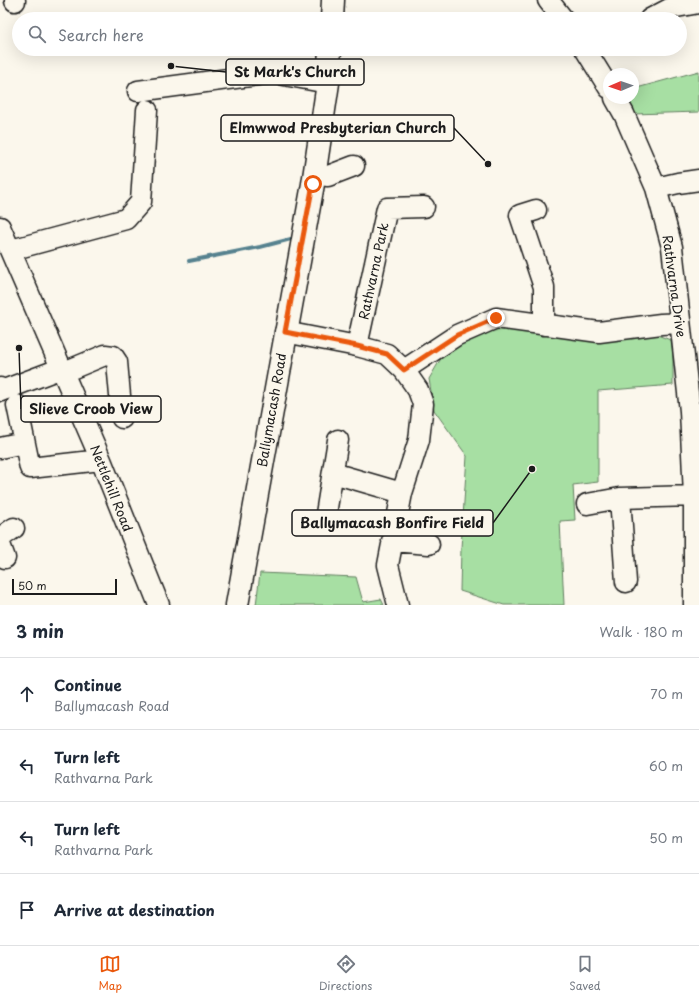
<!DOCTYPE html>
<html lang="en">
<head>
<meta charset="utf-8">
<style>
	:root { --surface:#fff; --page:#f6f6f7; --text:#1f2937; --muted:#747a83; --line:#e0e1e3; --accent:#ea580c }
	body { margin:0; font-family:"Playpen Sans",sans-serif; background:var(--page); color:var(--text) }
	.compass { position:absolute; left:603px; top:68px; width:36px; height:36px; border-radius:50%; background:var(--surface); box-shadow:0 4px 16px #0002; rotate:268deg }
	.scale { position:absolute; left:12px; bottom:10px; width:105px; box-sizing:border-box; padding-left:4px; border:2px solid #1c1c1c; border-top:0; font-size:11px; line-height:14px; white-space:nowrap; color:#1c1c1c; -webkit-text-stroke:3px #fbf7ec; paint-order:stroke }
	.stop { position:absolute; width:12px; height:12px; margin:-9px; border:3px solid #ea580c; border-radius:50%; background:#fff }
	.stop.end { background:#ea580c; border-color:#fff; box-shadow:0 1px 4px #0008 }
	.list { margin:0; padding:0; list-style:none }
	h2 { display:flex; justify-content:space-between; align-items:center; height:52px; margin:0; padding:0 16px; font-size:17px }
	h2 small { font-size:13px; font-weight:400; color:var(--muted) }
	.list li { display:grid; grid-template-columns:26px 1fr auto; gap:12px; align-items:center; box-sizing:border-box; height:72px; padding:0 16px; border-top:1px solid var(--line) }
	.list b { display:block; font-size:15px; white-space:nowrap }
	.list p { margin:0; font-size:13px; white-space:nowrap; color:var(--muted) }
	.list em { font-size:13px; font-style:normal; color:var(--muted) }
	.icon { flex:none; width:22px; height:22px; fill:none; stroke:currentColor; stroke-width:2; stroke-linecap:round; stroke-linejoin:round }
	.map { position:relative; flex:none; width:699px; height:605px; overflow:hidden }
	.search { position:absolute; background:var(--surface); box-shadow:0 4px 16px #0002; left:12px; right:12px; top:12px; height:44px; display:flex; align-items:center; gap:10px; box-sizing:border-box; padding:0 14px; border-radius:22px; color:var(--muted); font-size:15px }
	.sheet { height:340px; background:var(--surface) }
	nav { display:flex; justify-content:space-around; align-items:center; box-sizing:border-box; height:56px; border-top:1px solid var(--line); background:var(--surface); font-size:11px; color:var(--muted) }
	nav a { display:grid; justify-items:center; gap:2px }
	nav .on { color:var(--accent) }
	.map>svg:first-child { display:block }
	.green { fill:#a7dfa3; stroke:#627e60 }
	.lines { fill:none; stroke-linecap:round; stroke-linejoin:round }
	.stream { stroke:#56828f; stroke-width:4 }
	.minor-casing { stroke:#1c1c1c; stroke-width:23 }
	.major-casing { stroke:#1c1c1c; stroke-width:25 }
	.minor { stroke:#fbf7ec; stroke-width:20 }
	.major { stroke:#fbf7ec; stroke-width:22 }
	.route { stroke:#ea580c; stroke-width:5 }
	.labels { text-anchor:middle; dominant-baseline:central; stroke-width:3.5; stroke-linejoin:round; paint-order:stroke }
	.street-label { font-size:13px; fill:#1c1c1c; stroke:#fbf7ec }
	.leader { fill:none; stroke:#1c1c1c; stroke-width:1.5 }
	.callout-dot { fill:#1c1c1c; stroke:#fbf7ec; stroke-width:1.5 }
	.callout { fill:#fbf7ec; stroke:#1c1c1c; stroke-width:1.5 }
	.callout-label { font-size:14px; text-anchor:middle; font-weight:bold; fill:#1c1c1c }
</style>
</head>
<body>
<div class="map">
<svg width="699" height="605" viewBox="0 0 699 605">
	<rect width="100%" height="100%" fill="#fbf7ec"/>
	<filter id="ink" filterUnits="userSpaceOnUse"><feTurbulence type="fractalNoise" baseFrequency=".025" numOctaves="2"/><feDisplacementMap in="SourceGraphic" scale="8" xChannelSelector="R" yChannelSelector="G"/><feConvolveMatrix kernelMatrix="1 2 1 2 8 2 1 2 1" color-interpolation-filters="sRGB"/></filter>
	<g filter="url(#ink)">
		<path class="green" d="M699,71V112L633,114L625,98H633V89Z
			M496,327L647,331L673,341V385L598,391V482L573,485L575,520L560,521L564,605H504L460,591L461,548L467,456L434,410L429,379L447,348Z
			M260,573L356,577L363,602L381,599L384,605H256Z"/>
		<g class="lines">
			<path class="stream" d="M189,261L260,247L291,239"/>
			<defs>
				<path id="minor" d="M548,0L563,19
					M15,1V0
					M650,19L671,8L699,3
					M585,49L609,88
					M138,91L273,73L328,83
					M615,98L624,114L656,188L672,247L690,411L694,496V605
					M314,174L328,176L354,166
					M656,188L678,183L699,180
					M536,210L520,215L544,287V325
					M0,227L101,460L159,605
					M11,250L126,219L141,202L147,110
					M285,332L357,346L387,354L404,370L457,335L496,318L599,332L661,324L680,323
					M357,346L387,208L424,207
					M64,372L105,355L113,356L117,362L122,418
					M0,388L1,391L62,368
					M17,405L30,468L101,460
					M0,448L24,443
					M333,473L402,493
					M620,498L626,582
					M587,504L620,498L694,496
					M325,520L338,440
					M0,538L14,528
					M392,541L429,544
					M0,544L5,558
					M398,605L388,565L402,493L419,440L423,404L418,390L404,370"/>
				<path id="major" d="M332,19L333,0
					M237,605L313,184L328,83L330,49"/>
			</defs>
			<use href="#minor" class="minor-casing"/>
			<use href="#major" class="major-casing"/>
			<use href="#minor" class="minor"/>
			<use href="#major" class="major"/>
		</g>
	</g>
	<g class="lines" filter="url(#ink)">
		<path class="route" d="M313,184L285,332L357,346L387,354L404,370L457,335L496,318"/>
	</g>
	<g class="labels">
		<g class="street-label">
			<text transform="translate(373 271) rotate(-78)">Rathvarna Park</text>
			<text transform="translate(675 286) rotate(82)">Rathvarna Drive</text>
			<text transform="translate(271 410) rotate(-80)">Ballymacash Road</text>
			<text transform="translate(112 488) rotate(68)">Nettlehill Road</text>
		</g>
	</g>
	<path class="leader" d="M171 66L226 72M488 164L454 128M19 348L21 409M532 469L493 523"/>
	<g class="callout-dot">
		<circle cx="171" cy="66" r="4"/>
		<circle cx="488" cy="164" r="4"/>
		<circle cx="19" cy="348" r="4"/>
		<circle cx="532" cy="469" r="4"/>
	</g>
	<g class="callout">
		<rect x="226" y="59" width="138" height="26" rx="4"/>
		<rect x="221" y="115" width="233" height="26" rx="4"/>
		<rect x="21" y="396" width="140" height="26" rx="4"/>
		<rect x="292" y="510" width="201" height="26" rx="4"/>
	</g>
	<g class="callout-label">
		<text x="295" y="77">St Mark's Church</text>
		<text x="338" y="133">Elmwwod Presbyterian Church</text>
		<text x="91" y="414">Slieve Croob View</text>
		<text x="392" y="528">Ballymacash Bonfire Field</text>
	</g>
</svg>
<svg class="compass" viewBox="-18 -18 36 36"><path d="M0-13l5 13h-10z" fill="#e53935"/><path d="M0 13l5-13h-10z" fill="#747a83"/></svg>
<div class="scale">50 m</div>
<div class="stop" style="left:313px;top:184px"></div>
<div class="stop end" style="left:496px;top:318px"></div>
<div class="search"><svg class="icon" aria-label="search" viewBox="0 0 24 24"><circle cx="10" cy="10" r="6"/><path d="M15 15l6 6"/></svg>Search here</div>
</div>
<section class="sheet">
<h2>3 min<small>Walk · 180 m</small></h2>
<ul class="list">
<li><svg class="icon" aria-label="ahead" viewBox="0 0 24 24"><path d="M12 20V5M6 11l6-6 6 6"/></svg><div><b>Continue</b><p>Ballymacash Road</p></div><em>70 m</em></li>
<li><svg class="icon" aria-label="left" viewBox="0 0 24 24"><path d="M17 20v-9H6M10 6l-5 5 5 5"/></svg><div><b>Turn left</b><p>Rathvarna Park</p></div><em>60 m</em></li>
<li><svg class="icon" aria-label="left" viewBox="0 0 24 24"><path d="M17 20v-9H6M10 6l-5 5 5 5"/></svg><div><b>Turn left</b><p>Rathvarna Park</p></div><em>50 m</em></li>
<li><svg class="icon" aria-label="arrive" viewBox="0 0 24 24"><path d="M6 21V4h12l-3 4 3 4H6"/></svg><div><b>Arrive at destination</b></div></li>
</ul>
</section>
<nav>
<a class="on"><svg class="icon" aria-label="map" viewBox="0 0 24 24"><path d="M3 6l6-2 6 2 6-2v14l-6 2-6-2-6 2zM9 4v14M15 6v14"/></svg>Map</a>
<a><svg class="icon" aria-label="directions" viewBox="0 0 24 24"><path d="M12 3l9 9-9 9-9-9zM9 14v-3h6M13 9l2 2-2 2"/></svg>Directions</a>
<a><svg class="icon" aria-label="saved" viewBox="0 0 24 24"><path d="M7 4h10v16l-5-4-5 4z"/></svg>Saved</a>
</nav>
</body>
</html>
